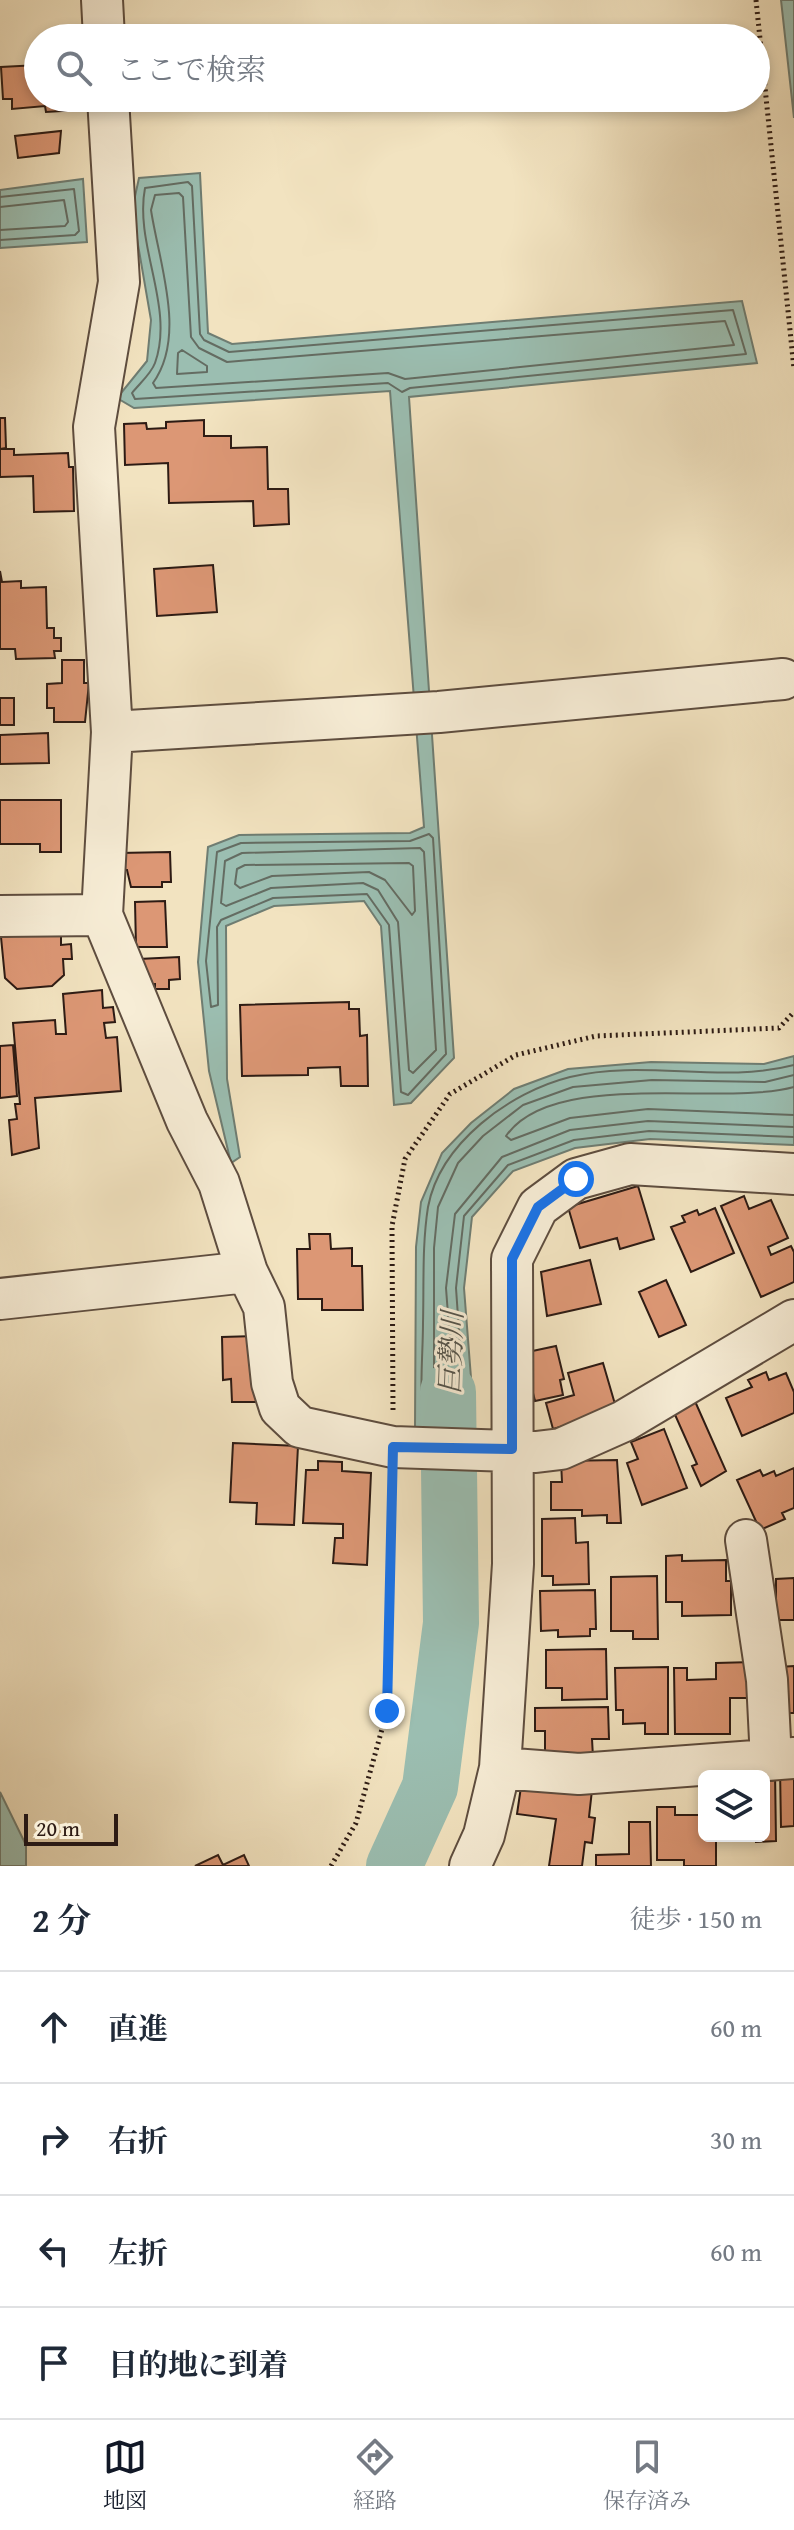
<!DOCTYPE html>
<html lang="ja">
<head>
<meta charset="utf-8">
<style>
	:root { --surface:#fff; --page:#f6f6f7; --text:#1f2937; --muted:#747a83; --line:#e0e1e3; --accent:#111827 }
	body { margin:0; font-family:"Gentium Book Plus","Noto Serif JP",serif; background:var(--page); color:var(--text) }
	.controls { position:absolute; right:24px; bottom:24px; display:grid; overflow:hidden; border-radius:12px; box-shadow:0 4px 12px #0003 }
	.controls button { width:72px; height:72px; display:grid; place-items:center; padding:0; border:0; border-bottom:2px solid var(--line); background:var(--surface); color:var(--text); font:40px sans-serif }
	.scale { position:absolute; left:24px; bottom:20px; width:94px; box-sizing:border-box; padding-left:8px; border:4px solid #2d1b14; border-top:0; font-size:22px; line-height:28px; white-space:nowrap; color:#2d1b14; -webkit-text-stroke:6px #f7edd6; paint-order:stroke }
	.stop { position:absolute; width:24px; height:24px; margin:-18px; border:6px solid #1a73e8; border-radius:50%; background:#fff }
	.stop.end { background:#1a73e8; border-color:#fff; box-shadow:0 2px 8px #0008 }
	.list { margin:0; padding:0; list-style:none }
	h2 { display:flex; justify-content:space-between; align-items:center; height:104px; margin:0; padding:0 32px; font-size:34px }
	h2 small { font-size:26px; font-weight:400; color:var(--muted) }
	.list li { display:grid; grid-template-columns:52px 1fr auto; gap:24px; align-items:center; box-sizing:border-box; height:112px; padding:0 32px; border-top:2px solid var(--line) }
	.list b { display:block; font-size:30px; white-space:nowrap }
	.list em { font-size:26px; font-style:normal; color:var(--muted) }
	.icon { flex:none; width:44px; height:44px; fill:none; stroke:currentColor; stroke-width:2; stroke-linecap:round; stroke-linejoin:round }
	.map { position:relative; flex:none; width:794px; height:1866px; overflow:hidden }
	.search { position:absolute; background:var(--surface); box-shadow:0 4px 12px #0003; left:24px; right:24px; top:24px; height:88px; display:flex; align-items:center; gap:20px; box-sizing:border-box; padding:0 28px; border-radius:44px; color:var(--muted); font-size:30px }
	.sheet { height:552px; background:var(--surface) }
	nav { display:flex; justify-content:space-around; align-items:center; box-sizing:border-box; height:112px; border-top:2px solid var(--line); background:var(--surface); font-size:22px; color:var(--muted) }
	nav a { display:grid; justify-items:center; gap:4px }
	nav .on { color:var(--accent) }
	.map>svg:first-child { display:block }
	.water { fill:#9bbeb1; stroke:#6f7d72; stroke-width:2 }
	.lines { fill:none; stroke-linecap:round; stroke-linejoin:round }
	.shore { stroke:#646c62; stroke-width:2 }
	.river { stroke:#9bbeb1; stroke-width:56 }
	.building { fill:#dc9775; stroke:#2d1b14; stroke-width:2 }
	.minor-casing { stroke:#5e4d3f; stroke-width:44 }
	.path { stroke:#2d1b14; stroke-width:5; stroke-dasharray:2 4; stroke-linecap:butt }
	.minor { stroke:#f7edd6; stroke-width:40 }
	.route { stroke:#1a73e8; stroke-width:10 }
	.labels { text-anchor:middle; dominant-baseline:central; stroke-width:6; stroke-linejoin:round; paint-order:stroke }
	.water-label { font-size:28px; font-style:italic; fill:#54544b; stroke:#f7edd6 }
</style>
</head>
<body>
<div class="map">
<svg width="794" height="1866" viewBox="0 0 794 1866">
	<rect width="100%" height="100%" fill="#f2e3c0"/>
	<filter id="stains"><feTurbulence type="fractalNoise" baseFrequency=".0025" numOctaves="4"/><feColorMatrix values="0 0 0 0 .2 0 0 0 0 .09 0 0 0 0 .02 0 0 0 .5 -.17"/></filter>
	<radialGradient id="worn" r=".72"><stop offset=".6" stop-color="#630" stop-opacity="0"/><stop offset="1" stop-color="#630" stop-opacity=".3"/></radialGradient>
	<path class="water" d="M781,0H794V118Z
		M200,173L208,333L232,344L742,301L757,363L409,397L454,1058L411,1103L394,1105L381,926L364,901L274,906L226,926L227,1079L240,1157L231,1163L209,1071L198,962L208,847L239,835L410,833L424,827L390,391L134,408L117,398L147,361L151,320L132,210L139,178Z
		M83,179L87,242L0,248V190Z
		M794,1056V1145L650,1139L575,1148L513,1171L472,1217L464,1288L475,1429L415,1430L416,1247L421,1202L442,1153L471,1123L514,1089L568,1069L651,1062L764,1064Z
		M0,1792L26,1845V1866H0Z"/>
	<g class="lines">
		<path class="shore" d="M188,182L192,186L200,334L204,340L229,352L733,310L746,354L410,388L402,392L388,383L135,399L132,393C139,384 151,374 155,363C175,307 134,245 145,188Z
			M179,193L183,197L191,337L199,348L227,362L725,321L734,345L405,379L388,373L156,388L153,383C187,336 159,263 151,210L155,195Z
			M0,197L74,189L79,231L75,235L0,240
			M0,207L64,200L68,222L65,226L0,230
			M182,350L207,366V372L177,374L178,353Z
			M429,834L433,838L446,1054L408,1095L401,1092L389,925L367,894L273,898L221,920L217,927L218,1005L211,1007L206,961L217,852L241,843L410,841Z
			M420,848L424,852L436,1050L413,1073L409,1070L398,922L378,890L363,883L271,888L226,906L221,903L225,861L242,853Z
			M409,863L413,866L415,911L412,915L385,880L369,872L272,876L240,888L235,884L237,869L245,865Z
			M794,1065C722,1084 643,1059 570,1077C510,1092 440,1143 428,1207C422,1245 424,1284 423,1323C423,1354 419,1389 424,1420L465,1418L456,1288L464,1216L508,1165L574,1140L649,1131L794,1137
			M794,1075L765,1082L652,1080L573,1087L523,1105L483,1136L458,1163L438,1207L434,1248V1410L451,1411L455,1408L446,1288L455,1214L502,1157L570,1130L648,1121L794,1127
			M794,1087C722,1107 553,1068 506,1136L511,1140L570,1118L648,1109L794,1115"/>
		<path class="river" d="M394,1866L430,1787L451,1623L448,1392"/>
	</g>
	<path class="building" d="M38,65V98H77L78,110L46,112L45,106L12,109V99H3L1,67Z
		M61,131L59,153L18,158L15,136Z
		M0,418H5L6,448L0,449Z
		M204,420V436H231V448L267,447L268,489H288L289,524L254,526L253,501L169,503L168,463L125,465L124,424L146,423L147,429L166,428V422Z
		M0,449H14V455L68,453L69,467H73L74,511L34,512L33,476L0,477Z
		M213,565L217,612L157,616L154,569Z
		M0,571L2,582L21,581V588L46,587L47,628H54V638H61V651H54L55,658L16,659L15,649H0Z
		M62,660H84V683H89L85,722H54V708H47V684L62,683Z
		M0,698H14V725H0Z
		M48,733L49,763L0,764V735Z
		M0,800H61V852H40V844H0Z
		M170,852L171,882H162V887H131L127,870H119V853Z
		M165,901L167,947H136L135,902Z
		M61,932V945L71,944L72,959H63L64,975L52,986L17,989L5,978L1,937Z
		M179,957L180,979L169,980V989H155V984L141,985L139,959Z
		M102,990L103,1008L113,1007L115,1022L104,1023L106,1038L117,1037L121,1091L35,1098L39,1148L12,1155L9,1120L17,1119L15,1104H20L13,1023L55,1020L56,1034H66L63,994Z
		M349,1002V1009H359L360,1036L367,1035L368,1086H341L340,1067L308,1068V1075L242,1076L240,1005Z
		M13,1045L17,1096L0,1098V1046Z
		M638,1186L654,1239L620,1249L617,1238L580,1248L568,1207Z
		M744,1196L749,1209L771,1200L788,1238L768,1247L771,1255L791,1246L794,1252V1282L761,1297L721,1206Z
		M715,1208L734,1253L691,1272L671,1227L685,1222L682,1216L697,1210L699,1215Z
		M309,1234H330L331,1249L352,1248V1266H362L363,1310H322V1299H298L297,1249H310Z
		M590,1260L601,1304L547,1316L541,1272Z
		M666,1280L686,1325L659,1337L639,1292Z
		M258,1336L260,1402H232L231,1379L223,1380L222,1337Z
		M556,1346L564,1379L560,1380L563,1395L535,1401L523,1353Z
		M603,1363L617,1411L553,1429L546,1403L574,1395L568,1373Z
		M766,1372L769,1380L786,1373L794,1392V1413L742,1436L726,1398L752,1387L748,1380Z
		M694,1399L726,1471L701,1486L692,1466L697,1464L672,1408Z
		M664,1429L687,1488L642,1505L627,1463L638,1459L631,1442Z
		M233,1443L298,1446L294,1525L256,1524L257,1503L230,1502Z
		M617,1460L621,1523H607V1515L582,1516V1510H551V1482H562L561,1461Z
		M318,1461L342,1462V1471L371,1473L367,1565L333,1563L335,1538H343V1524L303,1523L306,1470H318Z
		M794,1468V1508L782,1513L785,1519L760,1530L737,1480L760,1470L763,1476L774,1471L776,1476Z
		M575,1518L576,1543L588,1542L589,1584L553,1585V1576H542V1519Z
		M682,1555V1561L726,1560V1581H731V1615L682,1616V1602H666V1556Z
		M657,1576L658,1639H633V1631H611V1577Z
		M794,1578V1620H776V1579Z
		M595,1590L596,1629H590V1636L558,1637V1630L541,1631L540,1591Z
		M606,1649L607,1699L562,1700V1688H546V1650Z
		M753,1662V1698H730V1734H675L674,1668H687V1680L716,1679V1663Z
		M794,1666V1713H781L780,1667Z
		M668,1667V1734H645V1723L623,1724V1710H616L615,1668Z
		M608,1707L609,1739H592L593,1757L545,1758V1731H535V1708Z
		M780,1768H794V1826L781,1827Z
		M775,1771L776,1841L756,1842V1836H764V1776Z
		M522,1780L592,1790L589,1817L595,1818L592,1843L585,1842L582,1866H549L556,1819L517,1814Z
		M657,1807H675V1815H704V1836H716V1866H684V1860H657Z
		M629,1822H650L651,1866H596V1855L629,1854Z
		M218,1855L223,1865L244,1855L249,1866H195Z"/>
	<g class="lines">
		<defs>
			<path id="minor" d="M102,0L104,38
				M108,98L119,282L94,427L112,732L102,915L187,1121L219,1183L247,1272L264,1307L272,1383L280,1408L300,1427L393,1447L536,1452L561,1449L624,1421L794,1320
				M112,732L439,712L783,679
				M0,916L102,915
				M0,1299L247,1272
				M746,1540L767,1680L771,1760
				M500,1768L579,1774L794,1758
				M470,1866L484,1835L500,1768L513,1564L512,1259L538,1207L576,1179L630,1164L794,1174"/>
		</defs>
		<use href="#minor" class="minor-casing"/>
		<path class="path" d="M756,0L794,369
			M393,1410L392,1226L405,1159L450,1094L516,1055L596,1036L779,1028L794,1012
			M331,1866L356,1823L387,1711L392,1480"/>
		<use href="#minor" class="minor"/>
	</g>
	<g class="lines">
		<path class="route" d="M387,1711L393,1447L512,1449V1259L538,1207L576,1179"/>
	</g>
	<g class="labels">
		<g class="water-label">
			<text transform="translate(450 1353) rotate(-88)">巨勢川</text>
		</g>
	</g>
	<rect width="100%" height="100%" filter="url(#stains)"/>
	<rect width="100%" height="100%" fill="url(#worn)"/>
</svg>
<div class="controls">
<button><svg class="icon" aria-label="layers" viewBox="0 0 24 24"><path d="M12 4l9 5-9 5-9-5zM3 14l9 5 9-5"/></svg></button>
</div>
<div class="scale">20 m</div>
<div class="stop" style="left:576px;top:1179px"></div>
<div class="stop end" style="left:387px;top:1711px"></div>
<div class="search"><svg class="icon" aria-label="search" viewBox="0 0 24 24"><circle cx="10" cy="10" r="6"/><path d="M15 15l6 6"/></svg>ここで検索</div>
</div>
<section class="sheet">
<h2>2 分<small>徒歩 · 150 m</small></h2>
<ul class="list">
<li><svg class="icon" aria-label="ahead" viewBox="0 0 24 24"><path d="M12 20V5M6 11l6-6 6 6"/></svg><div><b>直進</b></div><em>60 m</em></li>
<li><svg class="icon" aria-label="right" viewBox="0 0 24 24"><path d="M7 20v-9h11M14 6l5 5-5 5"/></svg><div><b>右折</b></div><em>30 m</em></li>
<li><svg class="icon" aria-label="left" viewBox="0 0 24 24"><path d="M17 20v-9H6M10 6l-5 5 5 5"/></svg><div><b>左折</b></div><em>60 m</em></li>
<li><svg class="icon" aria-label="arrive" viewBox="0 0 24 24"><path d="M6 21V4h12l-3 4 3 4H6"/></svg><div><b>目的地に到着</b></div></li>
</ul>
</section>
<nav>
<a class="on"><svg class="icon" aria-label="map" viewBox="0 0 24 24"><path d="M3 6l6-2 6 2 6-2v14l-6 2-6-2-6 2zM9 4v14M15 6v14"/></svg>地図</a>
<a><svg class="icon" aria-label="directions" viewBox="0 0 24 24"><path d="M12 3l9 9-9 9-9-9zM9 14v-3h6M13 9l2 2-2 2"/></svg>経路</a>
<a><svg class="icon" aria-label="saved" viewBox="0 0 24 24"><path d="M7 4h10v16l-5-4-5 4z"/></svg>保存済み</a>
</nav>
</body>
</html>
